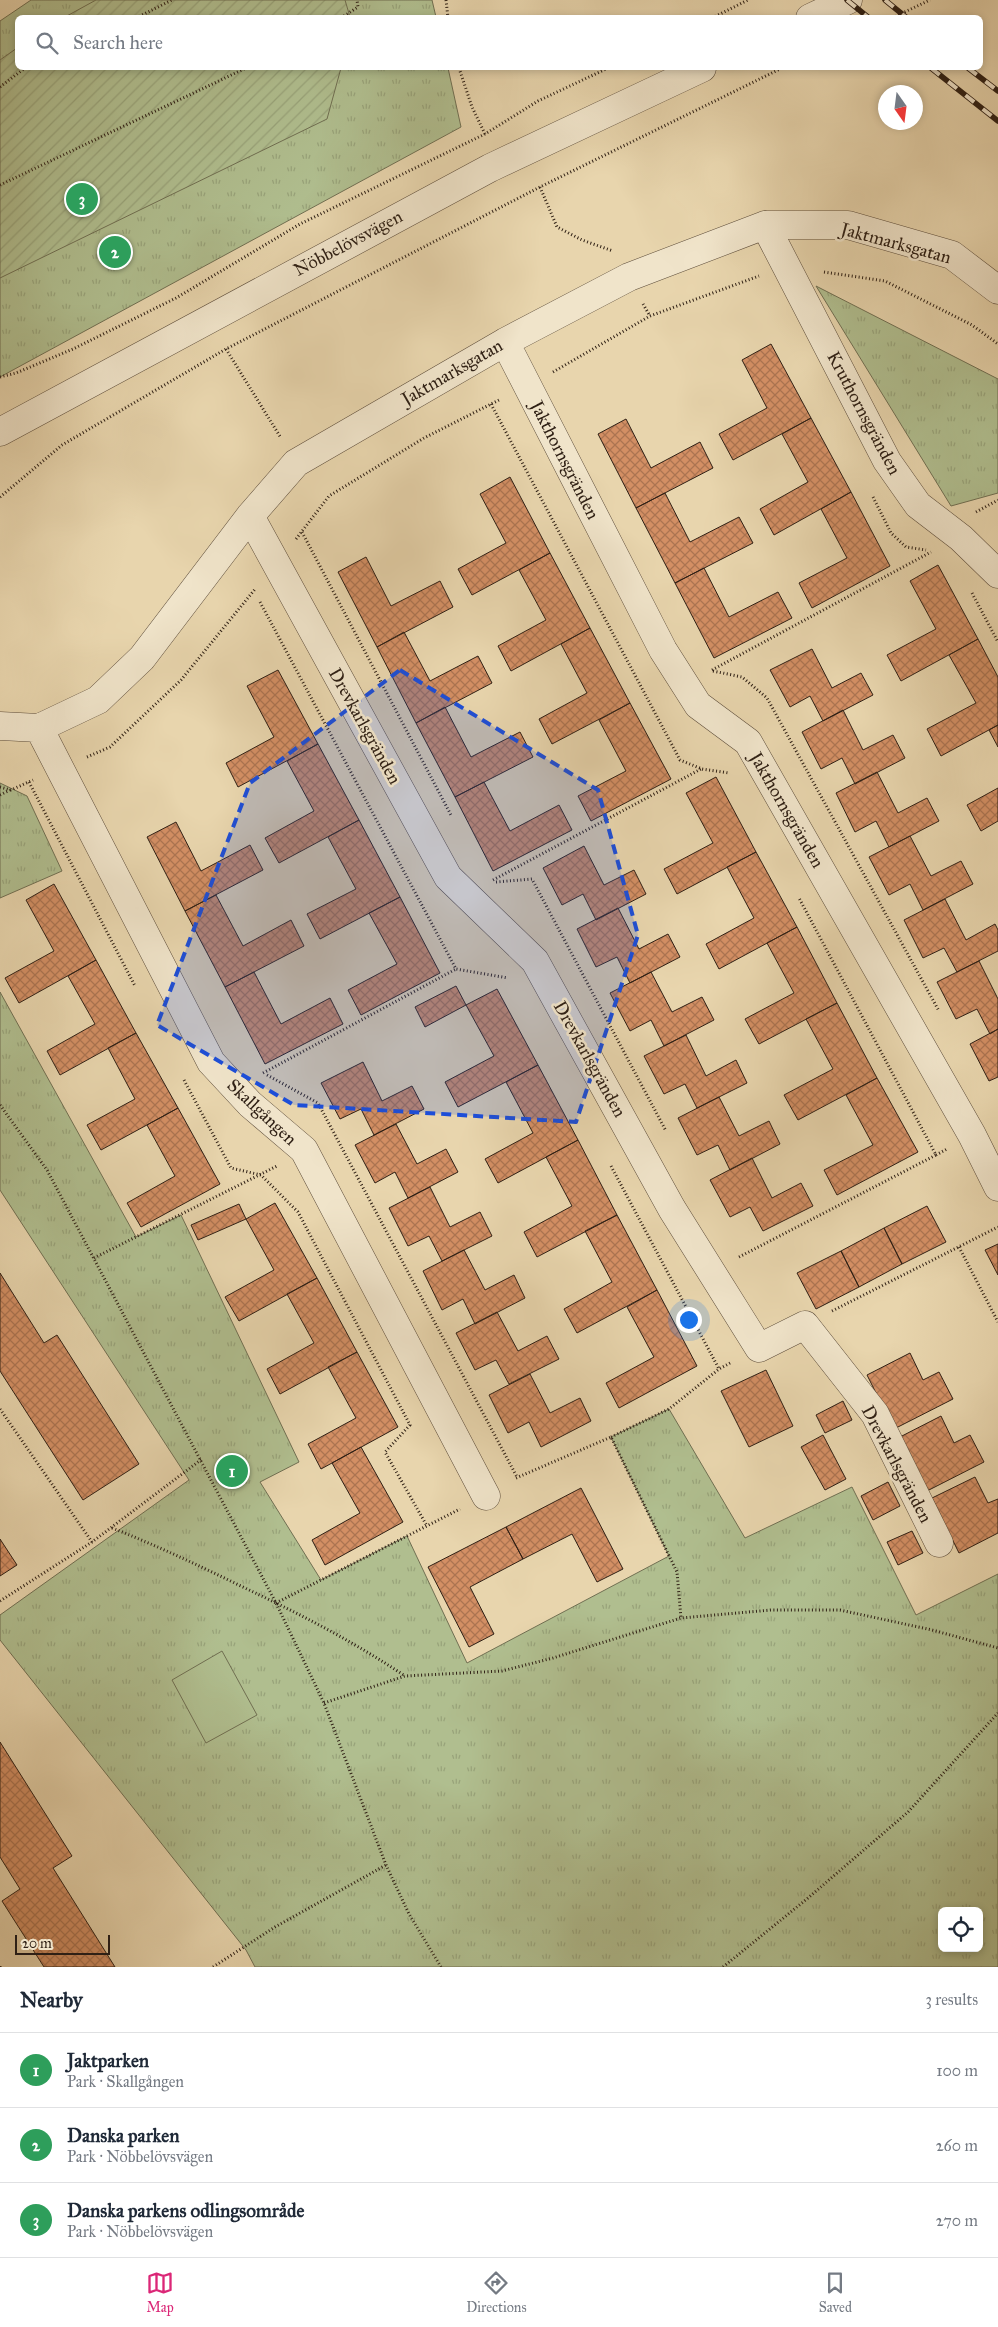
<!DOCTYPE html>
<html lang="en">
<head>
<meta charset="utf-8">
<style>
	:root { --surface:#fff; --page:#f6f6f7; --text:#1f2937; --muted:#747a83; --line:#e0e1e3; --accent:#db2777 }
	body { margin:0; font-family:"IM FELL Great Primer",serif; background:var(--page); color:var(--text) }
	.controls { position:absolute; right:15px; bottom:15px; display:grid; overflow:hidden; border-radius:8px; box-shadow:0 2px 8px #0003 }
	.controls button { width:45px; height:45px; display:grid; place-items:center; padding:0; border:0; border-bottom:1px solid var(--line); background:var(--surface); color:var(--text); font:25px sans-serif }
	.compass { position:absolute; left:878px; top:85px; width:45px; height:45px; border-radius:50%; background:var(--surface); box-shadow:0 2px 8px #0003; rotate:166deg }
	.scale { position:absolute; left:15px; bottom:12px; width:95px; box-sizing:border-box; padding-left:5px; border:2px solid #2f2015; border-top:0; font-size:14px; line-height:18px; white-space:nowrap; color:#2f2015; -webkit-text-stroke:4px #f0e4ca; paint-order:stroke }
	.you { position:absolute; left:688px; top:1319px; width:18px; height:18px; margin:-12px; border:4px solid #fff; border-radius:50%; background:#1a73e8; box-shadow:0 0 0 8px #1a73e833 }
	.badge { display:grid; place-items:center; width:32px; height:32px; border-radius:50%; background:var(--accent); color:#fff; font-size:16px; font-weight:700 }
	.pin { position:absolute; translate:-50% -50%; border:2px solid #fff; box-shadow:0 1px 5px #0006 }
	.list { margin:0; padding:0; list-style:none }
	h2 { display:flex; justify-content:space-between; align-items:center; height:65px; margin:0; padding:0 20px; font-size:21px }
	h2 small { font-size:16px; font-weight:400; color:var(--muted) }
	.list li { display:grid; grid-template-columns:32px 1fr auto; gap:15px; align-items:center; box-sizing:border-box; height:75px; padding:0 20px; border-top:1px solid var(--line) }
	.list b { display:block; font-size:19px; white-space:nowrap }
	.list p { margin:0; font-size:16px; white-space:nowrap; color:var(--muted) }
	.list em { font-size:16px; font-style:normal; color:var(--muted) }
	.icon { flex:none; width:28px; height:28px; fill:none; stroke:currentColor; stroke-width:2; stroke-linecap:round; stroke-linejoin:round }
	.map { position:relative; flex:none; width:998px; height:1967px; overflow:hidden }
	.search { position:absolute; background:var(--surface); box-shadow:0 2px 8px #0003; left:15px; right:15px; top:15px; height:55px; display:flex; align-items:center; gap:12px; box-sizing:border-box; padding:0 18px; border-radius:8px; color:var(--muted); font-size:19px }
	.sheet { height:290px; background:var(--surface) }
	nav { display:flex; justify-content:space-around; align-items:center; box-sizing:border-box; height:70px; border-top:1px solid var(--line); background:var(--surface); font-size:14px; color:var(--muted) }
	nav a { display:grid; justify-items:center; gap:2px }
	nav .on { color:var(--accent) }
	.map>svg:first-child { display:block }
	.park { fill:url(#park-tufts); stroke:#706f52; fill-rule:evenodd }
	.garden { fill:url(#garden-furrows); stroke:#706f52 }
	.pitch { fill:#b0be8f; stroke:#706f52 }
	.building { fill:url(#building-cross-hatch); stroke:#2f2015 }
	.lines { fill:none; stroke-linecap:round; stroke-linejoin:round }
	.minor-casing { stroke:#5d4d3b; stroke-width:29 }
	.path { stroke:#2f2015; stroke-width:3; stroke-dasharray:1 2.5; stroke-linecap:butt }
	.minor { stroke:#f0e4ca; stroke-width:28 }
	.rail-casing { stroke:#2f2015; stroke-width:5.5 }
	.rail { stroke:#f0e4ca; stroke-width:4; stroke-dasharray:11; stroke-linecap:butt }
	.marked { fill:#1d4ed8; fill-opacity:0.2; stroke:#1d4ed8; stroke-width:4; stroke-dasharray:10 6; stroke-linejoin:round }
	.labels { text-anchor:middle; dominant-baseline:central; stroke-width:5; stroke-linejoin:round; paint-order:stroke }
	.street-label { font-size:18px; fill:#2f2015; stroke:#f0e4ca }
</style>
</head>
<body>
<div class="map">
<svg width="998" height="1967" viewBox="0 0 998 1967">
	<defs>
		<pattern id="park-tufts" width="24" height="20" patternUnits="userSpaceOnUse" patternTransform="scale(1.25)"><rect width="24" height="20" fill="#b0be8f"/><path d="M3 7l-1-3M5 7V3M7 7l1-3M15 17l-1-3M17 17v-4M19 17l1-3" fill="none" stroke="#98a37a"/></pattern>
		<pattern id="garden-furrows" width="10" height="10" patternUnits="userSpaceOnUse" patternTransform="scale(1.25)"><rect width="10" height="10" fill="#b0be8f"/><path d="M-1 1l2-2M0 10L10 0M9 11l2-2" fill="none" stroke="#98a37a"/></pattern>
		<pattern id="building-cross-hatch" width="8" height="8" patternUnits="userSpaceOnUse" patternTransform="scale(1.25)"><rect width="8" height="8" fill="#d38f64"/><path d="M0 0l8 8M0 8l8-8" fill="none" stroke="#ac7451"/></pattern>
	</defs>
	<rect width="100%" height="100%" fill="#e8d5ad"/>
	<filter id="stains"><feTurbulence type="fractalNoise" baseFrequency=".004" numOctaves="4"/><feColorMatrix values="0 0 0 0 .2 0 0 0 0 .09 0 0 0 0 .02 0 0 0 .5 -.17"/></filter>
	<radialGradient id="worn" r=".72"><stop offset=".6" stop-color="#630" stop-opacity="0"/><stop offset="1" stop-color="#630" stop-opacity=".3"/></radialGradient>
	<path class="park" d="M31,0H432L436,17L18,18V68H448L461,127L0,377V21Z
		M816,286L998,379V493L951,506Z
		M0,783L27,796L62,871L0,898Z
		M0,992L136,1237L181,1215L299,1462L260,1482L321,1580L407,1536L467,1663L669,1556L611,1437L669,1409L745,1538L852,1487L916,1615L998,1574V1967H255L246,1950L0,1640V1615L189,1480L0,1190ZM942,1911H979V1948H942Z"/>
	<path class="garden" d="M96,0H345L350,17H65Z
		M17,48L18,68H341L327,119L0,278V60Z"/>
	<path class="pitch" d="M222,1651L257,1715L206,1743L172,1680Z"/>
	<path class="building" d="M771,344L811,418L733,460L719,434L767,408L742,360Z
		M811,418L851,492L774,535L760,509L808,482L782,434Z
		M626,419L651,468L700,442L713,468L636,508L598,434Z
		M510,477L550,553L472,595L458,569L506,543L480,494Z
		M851,492L890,566L812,608L799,583L847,558L821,509Z
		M665,493L690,542L739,517L753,543L675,583L636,508Z
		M550,553L590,628L511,671L498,646L546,620L519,570Z
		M366,557L391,606L440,581L453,607L377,647L338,572Z
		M938,565L978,639L901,681L887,655L936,629L910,581Z
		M704,568L729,617L778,592L792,618L714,658L675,583Z
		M590,628L630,703L552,744L539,719L587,693L561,644Z
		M404,632L430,681L478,656L492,683L416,723L377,647Z
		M978,639L998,677V725L941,756L927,729L976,703L949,655Z
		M812,649L832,688L861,673L873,695L823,721L810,696L790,707L770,670Z
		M278,670L318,744L238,787L226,763L274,737L247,686Z
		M630,703L671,779L591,821L578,796L626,771L599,720Z
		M445,707L471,757L520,732L533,757L455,797L416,723Z
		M843,710L863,750L893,735L905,758L855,784L842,758L821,769L802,732Z
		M998,725V747L989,730Z
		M318,744L359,820L279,863L265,838L314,811L287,761Z
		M877,772L898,813L927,798L939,821L889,847L876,821L855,832L836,793Z
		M716,777L756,852L677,894L664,869L713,843L686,793Z
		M484,782L510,831L559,805L572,830L493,871L455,797Z
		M998,788V821L981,831L967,805Z
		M359,820L400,897L320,939L307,914L356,889L328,837Z
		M176,822L201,871L250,845L263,870L185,911L147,837Z
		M910,836L931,876L961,861L973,884L923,910L910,884L889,895L869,857Z
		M584,846L604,885L634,870L646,894L596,920L583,894L562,905L543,868Z
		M756,852L797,927L719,969L706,944L754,918L727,867Z
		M54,884L96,960L19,1003L5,978L54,951L26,900Z
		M216,895L243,946L291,920L304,946L225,987L185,911Z
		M400,897L440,973L361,1015L348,990L397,964L369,913Z
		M945,899L966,940L995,924L998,930V951L957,972L944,948L923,958L904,920Z
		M618,908L639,949L668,934L680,957L630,983L617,957L596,967L577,929Z
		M797,927L837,1003L759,1044L745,1019L794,993L767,943Z
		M96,960L136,1033L60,1075L47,1051L95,1024L68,976Z
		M979,961L998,999V1029L990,1034L977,1009L956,1019L937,982Z
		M254,972L281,1024L330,998L343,1024L265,1064L225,987Z
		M651,972L672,1012L702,997L714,1020L664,1046L651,1020L630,1031L610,993Z
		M456,986L466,1005L425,1027L415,1007Z
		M497,989L538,1065L458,1107L445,1082L494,1056L466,1005Z
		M837,1003L877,1078L798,1120L784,1095L833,1069L806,1019Z
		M998,1029V1077L989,1081L970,1044Z
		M136,1033L178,1108L101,1150L87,1125L135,1099L108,1048Z
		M686,1035L706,1076L736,1060L747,1083L697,1108L685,1084L664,1094L644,1056Z
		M363,1062L382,1101L412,1086L424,1109L374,1135L361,1109L340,1119L321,1083Z
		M538,1065L578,1140L498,1183L485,1159L533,1133L506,1082Z
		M877,1078L918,1152L837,1195L824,1170L873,1145L846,1095Z
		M719,1097L739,1136L769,1121L780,1144L730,1170L718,1145L697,1155L678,1118Z
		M178,1108L220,1184L141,1227L127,1203L175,1176L147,1125Z
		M396,1124L417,1164L446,1149L458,1172L408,1198L395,1172L375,1183L355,1145Z
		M578,1140L617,1215L537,1257L524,1232L572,1206L546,1157Z
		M752,1158L772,1198L801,1183L813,1206L763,1231L750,1207L730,1217L710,1180Z
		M430,1187L450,1227L480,1212L492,1236L442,1261L429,1236L408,1246L389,1208Z
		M275,1203L317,1278L239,1321L225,1297L274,1270L246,1219Z
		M239,1204L246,1219L198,1240L191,1225Z
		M927,1206L946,1242L902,1264L884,1228Z
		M617,1215L657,1290L577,1333L564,1309L612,1282L585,1231Z
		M884,1228L902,1264L859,1287L841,1251Z
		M998,1244V1275L985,1250Z
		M464,1250L485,1290L514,1275L525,1298L475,1324L463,1299L442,1310L423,1271Z
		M841,1251L859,1287L816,1309L797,1273Z
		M0,1273L44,1343L57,1335L139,1464L83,1500L0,1371Z
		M317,1278L357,1352L280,1394L267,1369L314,1343L287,1294Z
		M657,1290L697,1366L619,1408L606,1383L654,1357L627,1307Z
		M497,1312L518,1351L547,1336L559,1359L509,1384L496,1360L475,1370L456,1333Z
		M357,1352L398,1427L321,1469L308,1444L356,1418L328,1367Z
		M910,1353L923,1380L939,1372L953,1399L894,1429L867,1375Z
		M766,1370L793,1426L749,1447L721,1391Z
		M530,1374L550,1413L580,1398L591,1421L541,1447L529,1422L508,1433L489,1395Z
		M843,1401L852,1420L825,1433L816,1415Z
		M941,1416L954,1443L970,1435L984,1462L925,1492L898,1438Z
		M823,1435L846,1479L825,1490L801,1447Z
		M361,1447L403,1522L325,1565L312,1540L360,1513L332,1463Z
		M975,1477L988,1503L998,1499V1533L959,1553L932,1498Z
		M888,1482L900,1506L873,1520L861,1496Z
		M581,1488L623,1569L597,1582L572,1534L523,1559L506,1527Z
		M506,1527L523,1559L470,1587L494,1634L469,1647L428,1567Z
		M912,1531L923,1553L898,1565L887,1542Z
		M0,1539L17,1565L0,1576Z
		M0,1742L72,1856L53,1868L115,1967H44L2,1901L20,1889L0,1857Z"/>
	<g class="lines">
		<defs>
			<path id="minor" d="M810,18L848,0
				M765,225L887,461L918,505L961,538L998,574
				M505,342L663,650L698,705L748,742L972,1135L998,1187
				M0,432L490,168L702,68
				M250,516L448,877L535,961L672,1209L759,1348L805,1325L875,1414L939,1543
				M0,726L39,728L98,700L142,658L250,516L296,463L505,342L629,277L765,225H848L952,255L998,290
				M39,728L211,1062L250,1104L304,1150L486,1496"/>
		</defs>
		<use href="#minor" class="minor-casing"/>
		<path class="path" d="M446,0L448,18
			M136,18L172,0
			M341,18L358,7L357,0
			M712,18L748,0
			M892,18L930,0
			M459,68L472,107L485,134
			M0,87L25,68
			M0,185L246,68
			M540,187L557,227L582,240L613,251
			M824,272L885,281L972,325L998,344
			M643,304L650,316
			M226,349L281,438
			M553,372L650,316L759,276
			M0,377L16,373L73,349L176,298L300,224L485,134L538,101L608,68
			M491,404L680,760L702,769L729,773
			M0,497L62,445L226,349L540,187L782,68
			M873,497L891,533L906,547L926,550
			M976,512L998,500
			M302,532L452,817
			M296,539L329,496L424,438L501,399
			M972,593L998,642
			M260,602L456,969L508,978
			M712,670L931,552
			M713,671L742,677L767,698L939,1011
			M87,757L110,747L181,680L256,588
			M29,782L135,986
			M0,787L11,790L33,780
			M0,795L10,790
			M493,880L701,769
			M496,882L532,879L666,1131
			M263,1073L456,969
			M267,1075L318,1103L517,1477
			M184,1080L231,1168L261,1175L298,1212L410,1425L385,1452L427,1526
			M0,1105L47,1170L276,1603L324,1703L386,1865L409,1914L441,1967
			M936,1155L947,1149
			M611,1166L719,1369
			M959,1247L998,1322
			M739,1257L936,1155L799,898
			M94,1258L277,1166
			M832,1311L998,1227
			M0,1409L92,1542
			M611,1437L669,1409L719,1369L732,1362
			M516,1478L611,1437L677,1572L681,1618
			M112,1528C158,1546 202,1567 247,1589C302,1615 354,1642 405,1676
			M0,1601L92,1542L202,1459
			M276,1603L460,1509
			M324,1703L405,1676L502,1671L553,1658L681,1618L771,1610H840L932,1630L998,1648
			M0,1966V1967
			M213,1967L275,1927L386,1865
			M723,1967L808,1898L908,1812L998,1713"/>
		<use href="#minor" class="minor"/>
		<defs>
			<path id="rail" d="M847,0L869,18
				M885,0L907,18
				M931,68L998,121
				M968,68L998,91"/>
		</defs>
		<use href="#rail" class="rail-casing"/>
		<use href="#rail" class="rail"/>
	</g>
	<path class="marked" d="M400,670L598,790L638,935L576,1122L294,1105L157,1025L250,783Z"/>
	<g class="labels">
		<g class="street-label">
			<text transform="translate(348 243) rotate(-28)">Nöbbelövsvägen</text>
			<text transform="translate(896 243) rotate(15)">Jaktmarksgatan</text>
			<text transform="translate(452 372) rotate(-30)">Jaktmarksgatan</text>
			<text transform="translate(864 413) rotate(62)">Kruthornsgränden</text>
			<text transform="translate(565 460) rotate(63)">Jakthornsgränden</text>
			<text transform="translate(365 726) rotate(61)">Drevkarlsgränden</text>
			<text transform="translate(787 810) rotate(60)">Jakthornsgränden</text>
			<text transform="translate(590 1059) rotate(61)">Drevkarlsgränden</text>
			<text transform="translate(262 1112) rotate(43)">Skallgången</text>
			<text transform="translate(897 1464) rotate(62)">Drevkarlsgränden</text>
		</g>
	</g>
	<rect width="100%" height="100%" filter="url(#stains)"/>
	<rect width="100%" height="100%" fill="url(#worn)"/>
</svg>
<div class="controls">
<button><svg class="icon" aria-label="locate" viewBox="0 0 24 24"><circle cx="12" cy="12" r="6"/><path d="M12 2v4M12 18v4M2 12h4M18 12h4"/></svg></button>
</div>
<svg class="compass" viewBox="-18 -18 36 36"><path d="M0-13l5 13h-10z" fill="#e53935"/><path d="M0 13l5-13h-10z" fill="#747a83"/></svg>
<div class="scale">20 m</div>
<div class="you"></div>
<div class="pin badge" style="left:232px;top:1471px;background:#2e9e5b">1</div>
<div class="pin badge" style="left:115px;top:252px;background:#2e9e5b">2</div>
<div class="pin badge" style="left:82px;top:199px;background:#2e9e5b">3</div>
<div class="search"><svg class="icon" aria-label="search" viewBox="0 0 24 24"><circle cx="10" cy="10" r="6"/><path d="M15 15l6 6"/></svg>Search here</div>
</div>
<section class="sheet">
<h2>Nearby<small>3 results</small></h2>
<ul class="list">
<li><span class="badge" style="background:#2e9e5b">1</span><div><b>Jaktparken</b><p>Park · Skallgången</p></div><em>100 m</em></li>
<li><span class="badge" style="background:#2e9e5b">2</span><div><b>Danska parken</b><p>Park · Nöbbelövsvägen</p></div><em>260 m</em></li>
<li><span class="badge" style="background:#2e9e5b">3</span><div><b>Danska parkens odlingsområde</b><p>Park · Nöbbelövsvägen</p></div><em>270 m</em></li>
</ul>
</section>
<nav>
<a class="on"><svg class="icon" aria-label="map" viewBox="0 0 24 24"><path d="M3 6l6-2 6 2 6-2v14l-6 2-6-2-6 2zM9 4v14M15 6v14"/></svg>Map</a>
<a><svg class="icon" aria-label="directions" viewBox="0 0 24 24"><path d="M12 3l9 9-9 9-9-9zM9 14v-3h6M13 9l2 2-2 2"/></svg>Directions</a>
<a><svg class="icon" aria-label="saved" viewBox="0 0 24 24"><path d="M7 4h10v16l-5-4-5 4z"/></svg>Saved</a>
</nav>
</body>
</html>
